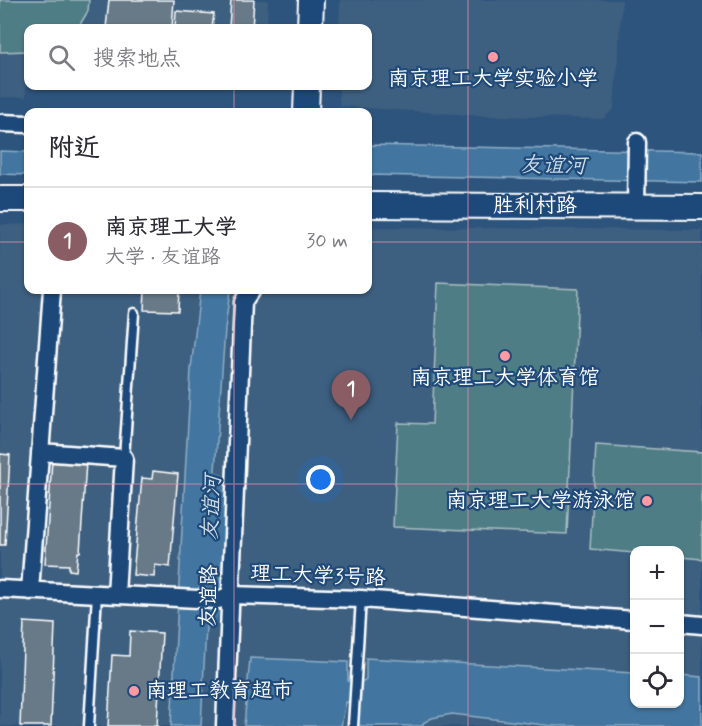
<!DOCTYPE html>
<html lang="zh">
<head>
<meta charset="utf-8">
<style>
	:root { --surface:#fff; --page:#f7f7f7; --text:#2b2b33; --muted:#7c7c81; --line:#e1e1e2; --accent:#8a5d65 }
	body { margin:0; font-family:Mynerve,"LXGW WenKai TC",sans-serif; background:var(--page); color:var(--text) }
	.controls { position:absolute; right:18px; bottom:18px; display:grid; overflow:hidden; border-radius:12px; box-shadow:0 2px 4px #0004 }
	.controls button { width:54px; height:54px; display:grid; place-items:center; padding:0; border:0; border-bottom:2px solid var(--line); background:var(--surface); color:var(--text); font:30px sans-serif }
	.you { position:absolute; left:321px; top:480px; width:21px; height:21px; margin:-15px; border:4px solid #fff; border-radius:50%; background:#1a73e8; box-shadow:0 0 0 9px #1a73e833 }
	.badge { display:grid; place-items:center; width:39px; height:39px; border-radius:50%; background:var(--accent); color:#fff; font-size:20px; font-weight:700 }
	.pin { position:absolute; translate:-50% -50px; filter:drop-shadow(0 2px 3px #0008) }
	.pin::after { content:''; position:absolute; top:32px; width:21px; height:18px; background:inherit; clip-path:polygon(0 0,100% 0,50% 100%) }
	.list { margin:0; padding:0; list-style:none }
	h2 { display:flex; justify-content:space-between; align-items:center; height:78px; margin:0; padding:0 24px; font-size:26px }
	h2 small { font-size:20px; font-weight:400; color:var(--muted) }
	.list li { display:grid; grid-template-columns:39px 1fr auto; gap:18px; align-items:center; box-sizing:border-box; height:108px; padding:0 24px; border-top:2px solid var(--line) }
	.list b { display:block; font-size:22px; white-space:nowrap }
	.list p { margin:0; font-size:20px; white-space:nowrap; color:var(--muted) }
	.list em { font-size:20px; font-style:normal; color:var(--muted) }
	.icon { flex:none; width:33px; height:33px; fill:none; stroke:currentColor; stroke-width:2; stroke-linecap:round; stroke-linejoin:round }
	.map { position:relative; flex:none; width:702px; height:726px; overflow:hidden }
	.search { position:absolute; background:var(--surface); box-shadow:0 2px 4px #0004; left:24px; top:24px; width:348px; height:66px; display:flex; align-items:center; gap:15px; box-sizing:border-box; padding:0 21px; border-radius:12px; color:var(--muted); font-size:22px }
	.panel { position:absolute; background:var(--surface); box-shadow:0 2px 4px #0004; left:24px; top:108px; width:348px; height:186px; border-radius:12px }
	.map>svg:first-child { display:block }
	.built { fill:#3e5f80; fill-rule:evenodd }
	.green { fill:#507d86; stroke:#a8bec2; stroke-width:1.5 }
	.water { fill:#4276a0; stroke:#8eadc6; stroke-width:1.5 }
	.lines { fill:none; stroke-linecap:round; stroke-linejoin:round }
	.river { stroke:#4276a0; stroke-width:24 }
	.building { fill:#677a88; stroke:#fff; stroke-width:1.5 }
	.lane-casing { stroke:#fff; stroke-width:13 }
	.street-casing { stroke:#fff; stroke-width:21 }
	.secondary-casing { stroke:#fff; stroke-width:28 }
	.lane { stroke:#1f4a7a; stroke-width:8 }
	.street { stroke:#1f4a7a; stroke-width:16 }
	.secondary { stroke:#1f4a7a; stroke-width:24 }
	.grid { fill:none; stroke:#e08cad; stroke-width:1.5; stroke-opacity:0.55 }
	.poi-dot { fill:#ff9aa2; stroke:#1f4a7a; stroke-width:2 }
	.labels { text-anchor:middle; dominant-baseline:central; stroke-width:4.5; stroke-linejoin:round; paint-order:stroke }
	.poi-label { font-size:21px; fill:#fff; stroke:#1f4a7a }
	.street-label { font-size:21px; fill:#fff; stroke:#1f4a7a }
	.water-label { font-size:22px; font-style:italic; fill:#d0dde7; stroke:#1f4a7a }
</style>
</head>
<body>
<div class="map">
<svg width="702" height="726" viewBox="0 0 702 726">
	<rect width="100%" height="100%" fill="#2d547d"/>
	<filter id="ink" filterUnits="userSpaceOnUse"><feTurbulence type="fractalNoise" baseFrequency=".0167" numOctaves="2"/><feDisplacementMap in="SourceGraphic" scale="12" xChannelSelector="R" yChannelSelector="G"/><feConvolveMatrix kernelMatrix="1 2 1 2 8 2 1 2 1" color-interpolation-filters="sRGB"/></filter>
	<g filter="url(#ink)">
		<path class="built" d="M0,0H268L267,28H28V52H25L26,97H0Z
			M340,0H622L614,109L603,119L469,115L339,106V86H368V28H339Z
			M28,224V290H368V227L702,230V726H0V225ZM634,550H680V704H634Z"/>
		<path class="green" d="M0,0H89L88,11L78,28H28V51L0,52Z
			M438,283L578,289L567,534L393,527L398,423L432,424Z
			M596,445L702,452V559L680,557V550H634V553L590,549Z"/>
		<path class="water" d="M368,145L702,152V182L368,175Z
			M0,151L28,152V175L0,174Z
			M200,290H230L225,329L211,527L201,726H171L191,369Z
			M250,658L348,662V681H363L366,679V658L634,673V704H680V675L702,677V726H553L452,714L432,718L423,723V726H355L356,703L346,702L341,726H244Z"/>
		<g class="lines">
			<path class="river" d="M207,613L214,483"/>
		</g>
		<path class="building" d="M109,0H174L172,28H106Z
			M231,0H254L252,28L229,27Z
			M176,11L214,14L212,28H175Z
			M145,290H179L178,311L144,310Z
			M0,454L10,455L5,545H0Z
			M52,460L86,462L80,552H78L76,571L69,570V565L45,564Z
			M153,471L178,474L170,567L155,565L154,577L133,575L142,478L152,479Z
			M24,622L55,624L51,726H20Z
			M130,631L162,633L157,726H108L112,655L129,656Z"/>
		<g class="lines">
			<defs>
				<path id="lane" d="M124,458L134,313
					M89,726L97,594
					M353,726L361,599"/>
				<path id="street" d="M0,123L28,124
					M636,207L637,142
					M40,452L124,458L116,595
					M0,589L218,600L231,595L361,599L634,620
					M30,591L52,290
					M680,623L702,625
					M225,726L243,302L251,290"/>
				<path id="secondary" d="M310,28L311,0
					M306,112L307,86
					M0,199H28
					M368,205L702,207"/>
			</defs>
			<use href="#lane" class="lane-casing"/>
			<use href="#street" class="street-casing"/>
			<use href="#secondary" class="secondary-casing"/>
			<use href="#lane" class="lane"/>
			<use href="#street" class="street"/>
			<use href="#secondary" class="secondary"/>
		</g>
	</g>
	<path class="grid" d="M234,0V28M468,0V726M234,86V112M0,242H28M368,242H702M234,290V726M0,484H702"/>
	<g class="poi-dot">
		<circle cx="493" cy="57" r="6"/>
		<circle cx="505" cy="356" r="6"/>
		<circle cx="647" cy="501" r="6"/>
		<circle cx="134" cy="691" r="6"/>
	</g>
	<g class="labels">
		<g class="poi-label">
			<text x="493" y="79">南京理工大学实验小学</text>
			<text x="505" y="378">南京理工大学体育馆</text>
			<text x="635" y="501" text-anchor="end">南京理工大学游泳馆</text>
			<text x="146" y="691" text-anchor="start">南理工教育超市</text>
		</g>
		<g class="street-label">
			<text x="535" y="206">胜利村路</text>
			<text transform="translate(318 576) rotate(2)">理工大学3号路</text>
			<text transform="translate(209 596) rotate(-88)">友谊路</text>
		</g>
		<g class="water-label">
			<text transform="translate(553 166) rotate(1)">友谊河</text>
			<text transform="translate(212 508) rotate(-87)">友谊河</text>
		</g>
	</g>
</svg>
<div class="controls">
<button>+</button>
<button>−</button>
<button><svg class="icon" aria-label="locate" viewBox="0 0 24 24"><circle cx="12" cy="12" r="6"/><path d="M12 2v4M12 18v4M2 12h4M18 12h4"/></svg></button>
</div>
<div class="you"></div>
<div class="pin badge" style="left:351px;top:420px">1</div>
<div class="search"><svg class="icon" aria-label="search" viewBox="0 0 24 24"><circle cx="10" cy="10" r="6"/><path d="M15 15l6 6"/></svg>搜索地点</div>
<section class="panel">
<h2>附近<small></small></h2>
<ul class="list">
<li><span class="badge">1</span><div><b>南京理工大学</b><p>大学 · 友谊路</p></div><em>30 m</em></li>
</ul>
</section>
</div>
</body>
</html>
